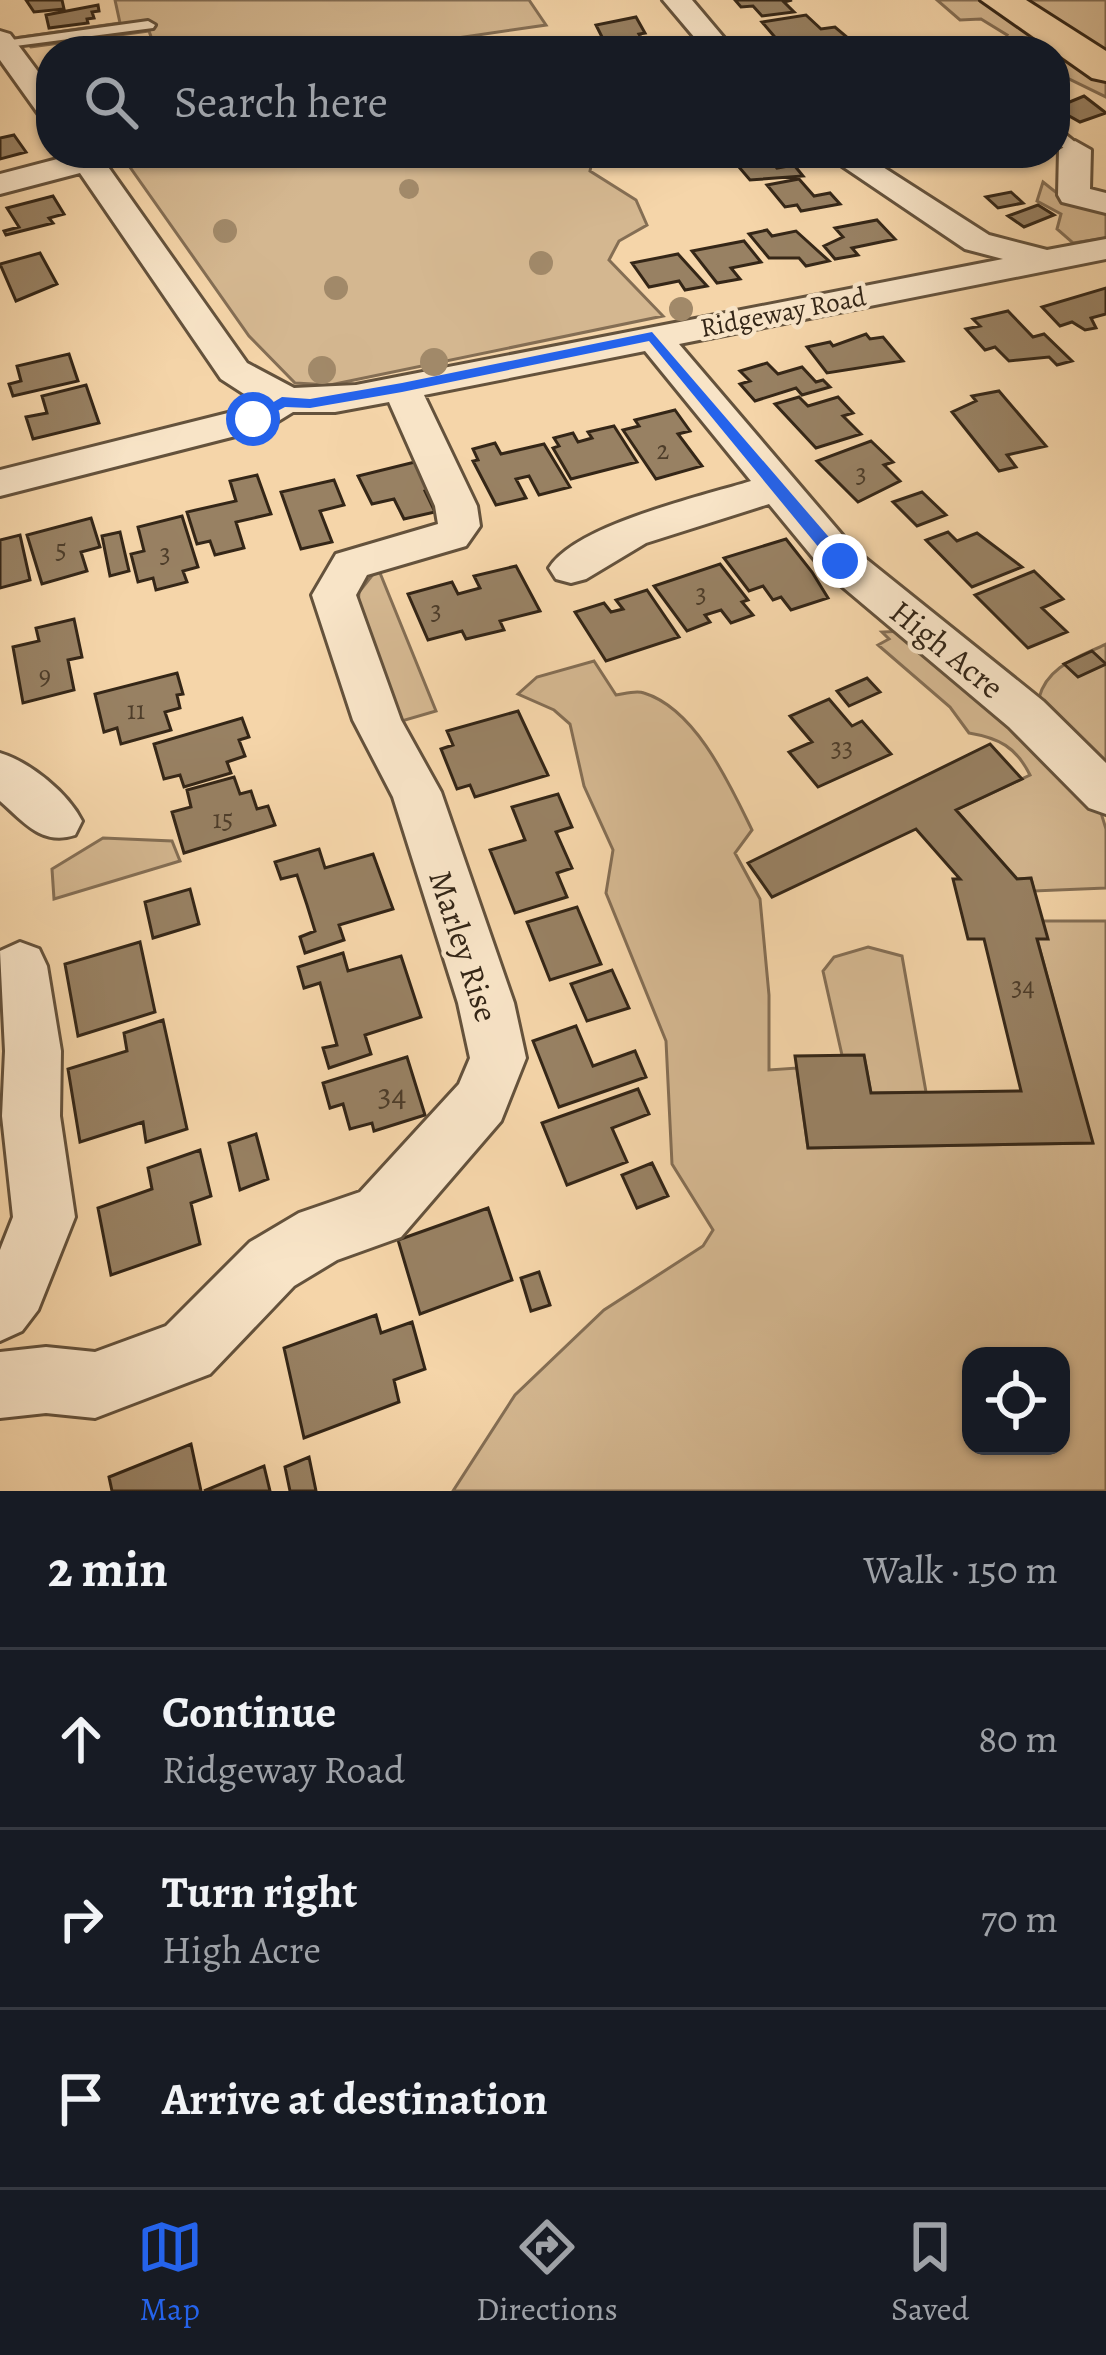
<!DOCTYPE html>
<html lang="en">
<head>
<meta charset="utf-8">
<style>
	:root { --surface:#171b24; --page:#20242c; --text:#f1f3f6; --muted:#9ea1a6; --line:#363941; --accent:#2563eb }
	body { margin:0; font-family:Alegreya,serif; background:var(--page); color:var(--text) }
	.controls { position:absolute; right:36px; bottom:36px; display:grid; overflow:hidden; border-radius:24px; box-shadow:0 3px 9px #0004 }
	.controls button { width:108px; height:108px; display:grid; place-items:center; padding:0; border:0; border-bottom:3px solid var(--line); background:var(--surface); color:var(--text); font:60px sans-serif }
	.stop { position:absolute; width:36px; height:36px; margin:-27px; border:9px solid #2563eb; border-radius:50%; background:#fff }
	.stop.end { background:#2563eb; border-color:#fff; box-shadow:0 3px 12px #0008 }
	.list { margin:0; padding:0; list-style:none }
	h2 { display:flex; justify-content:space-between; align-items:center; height:156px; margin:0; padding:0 48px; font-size:51px }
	h2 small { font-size:39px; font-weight:400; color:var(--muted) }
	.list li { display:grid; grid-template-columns:78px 1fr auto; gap:36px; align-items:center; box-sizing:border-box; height:180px; padding:0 48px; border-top:3px solid var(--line) }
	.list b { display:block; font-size:45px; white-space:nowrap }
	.list p { margin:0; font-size:39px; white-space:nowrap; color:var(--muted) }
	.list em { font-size:39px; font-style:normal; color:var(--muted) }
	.icon { flex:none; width:66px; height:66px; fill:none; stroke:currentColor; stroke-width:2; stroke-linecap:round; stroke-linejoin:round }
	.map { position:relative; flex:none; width:1106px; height:1491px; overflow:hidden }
	.search { position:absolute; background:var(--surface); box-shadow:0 3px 9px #0004; left:36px; right:36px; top:36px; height:132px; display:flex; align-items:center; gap:30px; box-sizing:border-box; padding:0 42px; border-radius:48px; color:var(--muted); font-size:45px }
	.sheet { height:696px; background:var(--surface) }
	nav { display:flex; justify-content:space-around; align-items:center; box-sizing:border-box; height:168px; border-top:3px solid var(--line); background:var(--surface); font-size:33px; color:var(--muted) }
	nav a { display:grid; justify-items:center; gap:6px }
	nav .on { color:var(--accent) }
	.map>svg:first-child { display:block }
	.green { fill:#d4b790; stroke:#846e54; stroke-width:3; fill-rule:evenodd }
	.building { fill:#988163; stroke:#342617; stroke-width:3 }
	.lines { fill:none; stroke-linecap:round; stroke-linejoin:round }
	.lane-casing { stroke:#64523c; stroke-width:6 }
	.street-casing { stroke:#64523c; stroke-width:6 }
	.primary-casing { stroke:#342617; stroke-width:6 }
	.lane { fill:#f8e4c7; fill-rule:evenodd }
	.street { fill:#f8e4c7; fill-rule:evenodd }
	.primary { fill:#f5d5a9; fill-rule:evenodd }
	.tree { fill:#a18969 }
	.route { fill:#2563eb }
	.labels { text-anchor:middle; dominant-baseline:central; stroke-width:9; stroke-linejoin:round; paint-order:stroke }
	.far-street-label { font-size:27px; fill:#342617; stroke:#f8e4c7 }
	.number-label { font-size:27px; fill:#4d3d2a }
	.street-label { font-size:33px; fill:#342617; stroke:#f8e4c7 }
	.near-number-label { font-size:33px; fill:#4d3d2a }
</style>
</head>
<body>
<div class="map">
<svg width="1106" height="1491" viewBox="0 0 1106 1491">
	<rect width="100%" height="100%" fill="#f5d5a9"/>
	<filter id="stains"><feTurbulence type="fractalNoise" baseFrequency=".00167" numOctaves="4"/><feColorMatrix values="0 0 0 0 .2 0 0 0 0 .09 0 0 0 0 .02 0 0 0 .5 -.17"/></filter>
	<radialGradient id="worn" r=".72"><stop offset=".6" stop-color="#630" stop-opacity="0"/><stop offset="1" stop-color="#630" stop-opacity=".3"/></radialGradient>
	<path class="green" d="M115,0H529L546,25L410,45L414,51H188L185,47L156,51L149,31L31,47L21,37L120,23Z
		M937,0H987L1106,77V97L1055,72V51H1012L999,45L1007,35L981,19L960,20Z
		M1015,0H1106V60Z
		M120,153H594L590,171L636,200L647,225L619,241L609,260L663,316L330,385L295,383L249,336Z
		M1043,182L1068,202L1106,212V238L1073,243L1057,229L1061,214L1037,201Z
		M378,568L436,711L395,723L357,621L359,592Z
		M905,631L1098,803L1106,829V888L1034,891L1031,878L1017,879L956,810L1030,775C1016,747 999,738 969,733L950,707L878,645L889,639L882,632Z
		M1106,644V768L1039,698C1047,666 1079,657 1106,644Z
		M594,661L616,695C624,694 636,690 644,693C696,709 730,785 752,830L735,853L760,899L769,995V1070L797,1068L808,1148L1092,1143L1037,939L1043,921H1106V1491H453L515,1395L604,1310L703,1246L713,1230L672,1164L666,1041L606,893L613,850L584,786L570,724L554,710L518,694L537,677ZM971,1356H1061V1446H971Z
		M103,838L172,841L180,861L54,899L52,869Z
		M868,947L902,956L926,1092L871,1093L864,1056L842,1055L823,971L834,957Z"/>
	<path class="building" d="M26,0H62L64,9L34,12Z
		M735,0H792L784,2L794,12L762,16L753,6L741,7Z
		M98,5L99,11L92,12L94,18L87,19L88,23L49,28L46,15Z
		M806,15L821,29L835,27L848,38L785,49L762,22Z
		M636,17L645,33L639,34L646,46L625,49L622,44L605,43L596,25Z
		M121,39L125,51H144H83L82,44Z
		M1084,96L1106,113L1080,122L1055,108Z
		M14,135L26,152L0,159V138Z
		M765,154L777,168L794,165L803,176L750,180L733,160Z
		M799,179L814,196L830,193L840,204L801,211L797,205L785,207L767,185Z
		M1011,192L1023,203L998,208L986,197Z
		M53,196L64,214L49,218L53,223L6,235L4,231L19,227L7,208Z
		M1038,205L1054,215L1024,227L1008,216Z
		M877,220L895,239L852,248L858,255L835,259L824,246L843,237L835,228Z
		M767,230L772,236L796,231L829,261L806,266L799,258H769L749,234Z
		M744,241L761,262L731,268L740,279L717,283L692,251Z
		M40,253L57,284L16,301L0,264Z
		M678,254L707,286L685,290L679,281L649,287L632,263Z
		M1106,288V314L1091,318L1096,328L1085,330L1072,322L1060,326L1042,307Z
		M1008,311L1033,337L1044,334L1072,361L1057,365L1049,357L1009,361L995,347L985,350L966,329L980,326L973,319Z
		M866,334L870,339L883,337L903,361L827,373L807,347L830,342L833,346Z
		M69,354L78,381L13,396L9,384L21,381L17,366Z
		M767,363L778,374L802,367L816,382L823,380L830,387L802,395L796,388L755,401L740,384L750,381L740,371Z
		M86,385L99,423L33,439L26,417L47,413L42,396Z
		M999,391L1046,446L1007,455L1016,467L999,471L952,412L976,401L972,396Z
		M799,397L808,406L838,397L853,413L843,416L861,434L816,448L775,404Z
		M675,410L690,431L678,434L702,466L656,479L623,430L639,426L635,420Z
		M614,426L637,462L571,479L553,448L559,446L554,438L573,433L578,442L592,438L588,432Z
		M871,441L893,462L884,465L900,481L858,502L817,461Z
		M495,443L501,454L544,444L570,487L539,495L529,476L516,479L526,498L496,505L473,461L478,460L473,449Z
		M419,461L433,489L425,491L435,512L404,519L394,499L372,504L358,476Z
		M257,475L271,514L236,522L244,548L215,555L210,541L197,544L187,512L236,501L230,481Z
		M334,480L344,505L320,511L332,542L301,549L281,492Z
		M922,492L946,515L917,526L893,502Z
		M182,516L198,567L183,571L187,582L156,590L153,578L138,582L131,554L144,551L138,527Z
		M91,518L100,547L81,552L87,571L42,584L27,535Z
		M120,532L129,571L110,576L102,536Z
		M948,532L957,541L977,533L1022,567L972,587L926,540Z
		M20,535L30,580L0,588V540Z
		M786,539L812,572L828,598L791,610L781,597L773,600L763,586L749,591L724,558Z
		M720,564L748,600L742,602L753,615L731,623L721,610L705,615L710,622L687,631L654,586Z
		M516,566L540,611L500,621L504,630L466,639L462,631L428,640L408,594L452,582L458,594L480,588L474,576Z
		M1034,571L1063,599L1042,608L1067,632L1028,648L975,595Z
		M647,590L679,637L606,661L575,612L604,603L611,612L623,609L616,600Z
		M74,619L82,657L68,660L74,690L23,703L13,647L39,641L36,628Z
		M1092,651L1106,664L1078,677L1064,664Z
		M177,673L183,694L177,695L180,708L165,712L171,730L121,744L117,728L104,732L95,694Z
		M867,678L880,692L849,706L837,691Z
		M829,699L852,726L862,721L891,754L818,787L789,752L812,742L790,716Z
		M518,711L548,775L475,797L470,785L457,789L441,749L453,745L447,731Z
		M242,718L249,737L239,740L245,756L227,762L231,773L184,787L180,775L164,779L154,744Z
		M990,744L1022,779L956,810L1017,879L1031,878L1048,939H1037L1093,1143L808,1148L795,1056L864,1055L871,1093L1021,1091L984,939H968L953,879H960L916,829L772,897L748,863Z
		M234,777L240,794L251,791L257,809L268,806L275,825L184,853L172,812L191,807L187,790Z
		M558,794L572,827L556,832L572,868L557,873L567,897L515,913L490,850L525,840L512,807Z
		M319,849L325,868L373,854L393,909L339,925L344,940L305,953L300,937L315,931L307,905L297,875L281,879L275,862Z
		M190,889L199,924L153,938L145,902Z
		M577,907L601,964L550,980L527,922Z
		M140,942L155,1012L78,1036L65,964Z
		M343,953L348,971L401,956L421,1017L365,1035L371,1054L329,1068L323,1048L337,1045L320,983L304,988L298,967Z
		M612,970L629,1008L587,1021L571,984Z
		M163,1020L187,1129L146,1142L143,1122L80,1142L68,1069L127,1051L124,1033Z
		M576,1026L593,1066L635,1051L646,1077L559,1107L533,1041Z
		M407,1057L425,1115L374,1131L372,1123L350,1129L343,1104L330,1108L323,1083Z
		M638,1089L649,1114L612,1128L627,1162L567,1185L542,1123Z
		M256,1134L268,1179L240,1190L229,1143Z
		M200,1150L211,1196L191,1203L200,1244L111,1275L98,1208L152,1189L148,1168Z
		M652,1163L668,1196L637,1208L622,1175Z
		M488,1208L512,1280L420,1314L398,1240Z
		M539,1272L550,1305L531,1311L521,1278Z
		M376,1315L381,1333L412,1322L425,1369L394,1380L399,1402L304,1438L284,1348Z
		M191,1444L201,1491H112L109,1477Z
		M309,1457L316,1491H290L285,1467Z
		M264,1466L270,1491H204Z"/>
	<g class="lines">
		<defs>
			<path id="lane" d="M148,21L155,25L153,28L0,48V42L4,41Z
				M1055,126L1081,147V153H1069L1055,140Z"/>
			<path id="street" d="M663,0H692L735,51H706Z
				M0,31L10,34L51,89V119L40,116L0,60Z
				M1075,141L1091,150L1090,189L1106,193V213L1062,202L1058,195L1059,150Z
				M66,153L99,154L247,363L294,388L356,385L1003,259L965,249L823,153H861L989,235L1047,250L1106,239V259L679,344L855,550L1043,701L1106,763V814L1089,808L1009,727L825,572L769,504L646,543L586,579L571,583L556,579L549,568C575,525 703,496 751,481L645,351L424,395L477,506L480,526L466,546L367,575L356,595L401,720L441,792L514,1003L526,1058L501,1121L401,1237L337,1260L294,1286L210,1374L95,1418L46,1413L0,1418V1352L46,1347L95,1352L166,1326L250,1242L299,1213L360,1192L459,1084L470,1058L458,1003L393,797L353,720L312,595L336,554L438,524L435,506L389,402L335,412H293L267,428L0,496V470L240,410L255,401L221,379L80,173L0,194V174L69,156Z
				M0,753C30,762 68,793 82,821L75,835C42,846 24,822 0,801Z
				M20,942L39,949L47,966L61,1051L60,1116L75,1217L38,1310L22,1331L0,1341V1250L13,1217L2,1116L5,1051L0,951Z"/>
			<path id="primary" d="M981,0H1026L1106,51V81L1092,78Z"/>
		</defs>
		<use href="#lane" class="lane-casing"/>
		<use href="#street" class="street-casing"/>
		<use href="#primary" class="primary-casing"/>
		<use href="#lane" class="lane"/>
		<use href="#street" class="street"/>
		<use href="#primary" class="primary"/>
	</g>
	<g class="tree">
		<circle cx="409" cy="189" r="10"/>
		<circle cx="225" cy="231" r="12"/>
		<circle cx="541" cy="263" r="12"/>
		<circle cx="336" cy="288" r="12"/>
		<circle cx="681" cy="309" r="12"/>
		<circle cx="434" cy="362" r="14"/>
		<circle cx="322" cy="370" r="14"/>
	</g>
	<path class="route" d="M652,332L846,557V566H834L649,341L402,392L310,408L285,407L253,424L245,419L282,397L310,399L402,383Z"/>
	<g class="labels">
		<g class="far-street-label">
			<text transform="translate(783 312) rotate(-11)">Ridgeway Road</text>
		</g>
		<g class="number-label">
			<text x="663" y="450">2</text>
			<text x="861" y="473">3</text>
			<text x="61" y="549">5</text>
			<text x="165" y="553">3</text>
			<text x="701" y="593">3</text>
			<text x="436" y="610">3</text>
			<text x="45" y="675">9</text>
			<text x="136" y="710">11</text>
			<text x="842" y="747">33</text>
			<text x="223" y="819">15</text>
			<text x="1023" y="986">34</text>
		</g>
		<g class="street-label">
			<text transform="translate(947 649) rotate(39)">High Acre</text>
			<text transform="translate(464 946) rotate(72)">Marley Rise</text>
		</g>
		<g class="near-number-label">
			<text x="392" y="1094">34</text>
		</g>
	</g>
	<rect width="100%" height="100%" filter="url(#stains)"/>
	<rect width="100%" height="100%" fill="url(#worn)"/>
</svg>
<div class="controls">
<button><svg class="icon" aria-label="locate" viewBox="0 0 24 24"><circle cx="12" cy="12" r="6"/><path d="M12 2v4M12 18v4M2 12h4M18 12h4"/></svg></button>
</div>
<div class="stop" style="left:253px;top:419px"></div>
<div class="stop end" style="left:840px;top:561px"></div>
<div class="search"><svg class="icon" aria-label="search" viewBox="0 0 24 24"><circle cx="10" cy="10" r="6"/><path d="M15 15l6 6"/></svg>Search here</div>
</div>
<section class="sheet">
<h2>2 min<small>Walk · 150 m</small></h2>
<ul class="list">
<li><svg class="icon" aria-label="ahead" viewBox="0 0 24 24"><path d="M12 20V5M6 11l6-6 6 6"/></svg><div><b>Continue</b><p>Ridgeway Road</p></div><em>80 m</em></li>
<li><svg class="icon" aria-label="right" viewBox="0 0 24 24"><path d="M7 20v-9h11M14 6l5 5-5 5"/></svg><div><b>Turn right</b><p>High Acre</p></div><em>70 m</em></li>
<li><svg class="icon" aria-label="arrive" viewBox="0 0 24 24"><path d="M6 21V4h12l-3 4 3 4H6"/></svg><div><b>Arrive at destination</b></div></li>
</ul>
</section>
<nav>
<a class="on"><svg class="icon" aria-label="map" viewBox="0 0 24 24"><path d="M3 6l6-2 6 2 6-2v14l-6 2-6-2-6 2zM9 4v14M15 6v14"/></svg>Map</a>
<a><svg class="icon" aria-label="directions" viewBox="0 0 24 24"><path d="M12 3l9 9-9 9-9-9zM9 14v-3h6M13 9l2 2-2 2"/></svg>Directions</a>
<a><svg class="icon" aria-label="saved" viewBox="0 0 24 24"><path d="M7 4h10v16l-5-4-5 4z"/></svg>Saved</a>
</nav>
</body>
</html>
